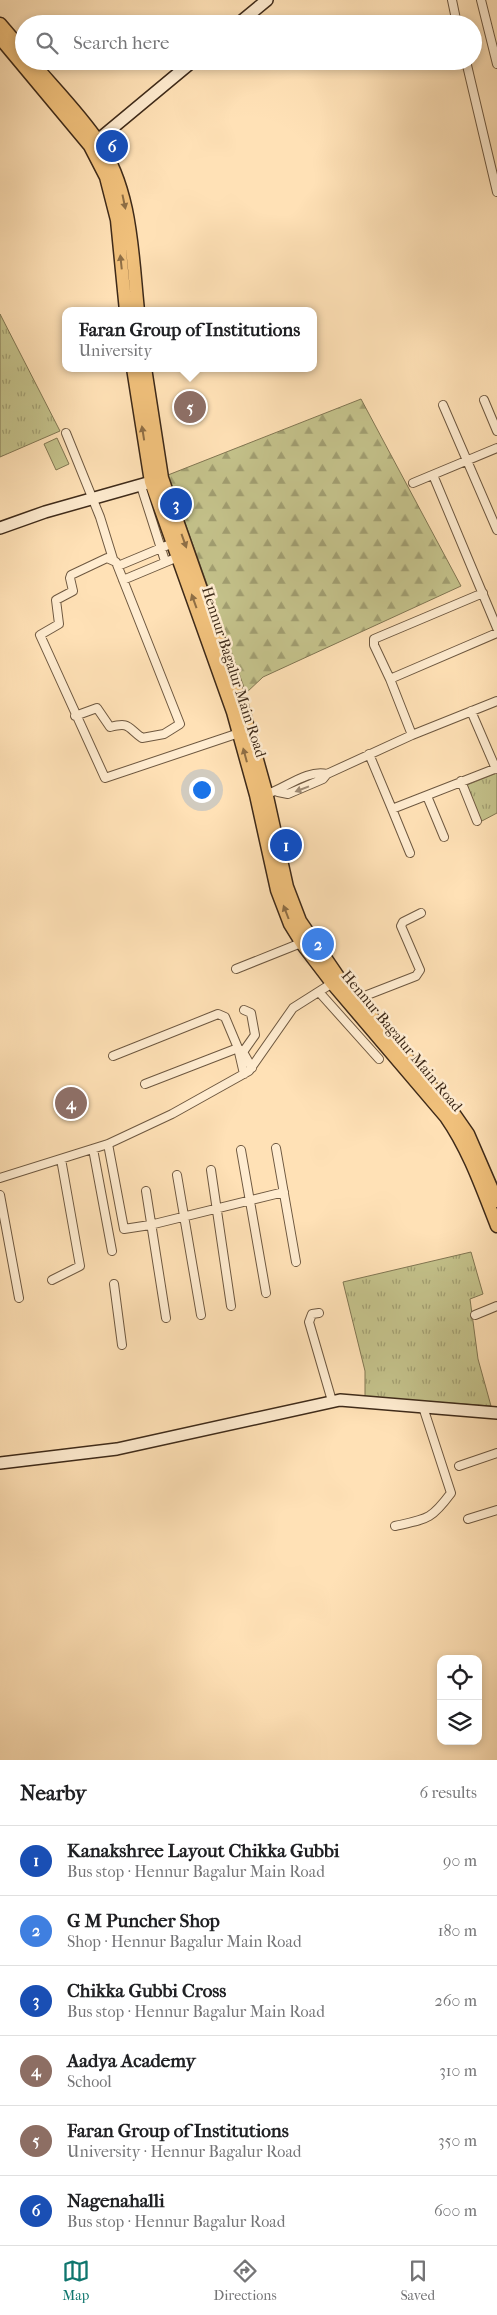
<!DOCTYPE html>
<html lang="en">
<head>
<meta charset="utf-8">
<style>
	:root { --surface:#fff; --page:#f6f6f6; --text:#202124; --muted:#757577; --line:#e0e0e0; --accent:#0f766e }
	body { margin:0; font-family:"IM FELL French Canon",serif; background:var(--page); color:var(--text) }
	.controls { position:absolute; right:15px; bottom:15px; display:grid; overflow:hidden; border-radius:10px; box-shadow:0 2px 8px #0003 }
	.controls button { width:45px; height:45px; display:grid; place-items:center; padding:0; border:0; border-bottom:1px solid var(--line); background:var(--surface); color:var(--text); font:25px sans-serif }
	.you { position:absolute; left:201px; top:789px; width:18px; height:18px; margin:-12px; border:4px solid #fff; border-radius:50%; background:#1a73e8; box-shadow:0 0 0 8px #1a73e833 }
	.badge { display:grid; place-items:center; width:32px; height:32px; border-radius:50%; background:var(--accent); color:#fff; font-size:16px; font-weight:700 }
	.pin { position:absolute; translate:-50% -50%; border:2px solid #fff; box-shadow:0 1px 5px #0006 }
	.popup { position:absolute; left:62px; top:307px; width:255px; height:65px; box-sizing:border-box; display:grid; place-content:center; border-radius:10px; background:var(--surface); filter:drop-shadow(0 1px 4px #0005); font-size:16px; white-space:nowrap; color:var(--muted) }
	.popup b { font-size:19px; color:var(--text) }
	.popup::after { content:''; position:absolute; left:50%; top:100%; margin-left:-10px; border:10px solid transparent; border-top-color:var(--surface) }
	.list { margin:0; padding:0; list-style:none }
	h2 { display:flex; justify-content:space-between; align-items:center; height:65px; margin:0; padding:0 20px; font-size:21px }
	h2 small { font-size:16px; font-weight:400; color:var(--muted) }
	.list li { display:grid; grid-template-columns:32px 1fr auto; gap:15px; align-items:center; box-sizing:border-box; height:70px; padding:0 20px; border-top:1px solid var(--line) }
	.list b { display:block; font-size:19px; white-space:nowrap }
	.list p { margin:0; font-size:16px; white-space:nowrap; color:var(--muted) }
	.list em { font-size:16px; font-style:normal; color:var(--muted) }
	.icon { flex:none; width:28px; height:28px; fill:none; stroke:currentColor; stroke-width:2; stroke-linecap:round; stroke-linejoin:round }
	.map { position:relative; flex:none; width:497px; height:1760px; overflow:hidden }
	.search { position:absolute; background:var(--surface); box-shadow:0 2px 8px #0003; left:15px; right:15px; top:15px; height:55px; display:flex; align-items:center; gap:12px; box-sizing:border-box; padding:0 18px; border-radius:28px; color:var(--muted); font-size:19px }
	.sheet { height:485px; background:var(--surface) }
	nav { display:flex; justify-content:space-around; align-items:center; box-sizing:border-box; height:70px; border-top:1px solid var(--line); background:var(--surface); font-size:14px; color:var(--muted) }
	nav a { display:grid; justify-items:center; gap:2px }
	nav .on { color:var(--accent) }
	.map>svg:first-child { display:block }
	.grass { fill:url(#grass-tufts); stroke:#817652 }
	.forest { fill:url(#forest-firs); stroke:#817652 }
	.pitch { fill:#c4c28b; stroke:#817652 }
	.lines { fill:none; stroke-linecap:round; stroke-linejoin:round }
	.street-casing { stroke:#6e5840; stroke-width:10 }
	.secondary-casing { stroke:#3e2a19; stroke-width:14 }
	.primary-casing { stroke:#3e2a19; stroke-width:15 }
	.street { stroke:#ffecd0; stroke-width:8 }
	.secondary { stroke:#ffecd0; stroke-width:11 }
	.primary { stroke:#f0c07b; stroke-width:12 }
	.oneway { fill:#8e6e45 }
	.oneway2 { fill:#9e8b74 }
	.labels { text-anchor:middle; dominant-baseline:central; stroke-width:5; stroke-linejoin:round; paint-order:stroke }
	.street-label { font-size:15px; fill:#3e2a19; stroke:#ffecd0 }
</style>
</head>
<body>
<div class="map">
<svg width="497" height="1760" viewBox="0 0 497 1760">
	<defs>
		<pattern id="grass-tufts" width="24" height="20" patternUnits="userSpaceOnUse" patternTransform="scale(1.25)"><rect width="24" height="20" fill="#c4c28b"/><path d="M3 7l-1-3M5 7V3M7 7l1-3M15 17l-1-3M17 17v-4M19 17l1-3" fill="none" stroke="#a19e71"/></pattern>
		<pattern id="forest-firs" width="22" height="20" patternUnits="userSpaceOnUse" patternTransform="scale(1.25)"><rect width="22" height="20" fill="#c4c28b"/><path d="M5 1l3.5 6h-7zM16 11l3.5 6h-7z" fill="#a19e71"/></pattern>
	</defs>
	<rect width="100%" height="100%" fill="#ffe1b6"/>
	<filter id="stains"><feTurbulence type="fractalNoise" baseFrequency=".004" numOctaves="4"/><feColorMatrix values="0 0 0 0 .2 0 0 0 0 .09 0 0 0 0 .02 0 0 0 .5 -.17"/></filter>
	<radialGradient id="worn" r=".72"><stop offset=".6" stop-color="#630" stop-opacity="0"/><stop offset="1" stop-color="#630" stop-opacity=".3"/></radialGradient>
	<path class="grass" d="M0,314L60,431L0,457Z
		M497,773V813L480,822L467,785Z
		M471,1252L483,1294L470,1299L478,1359L491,1406L365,1397V1371L343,1282Z"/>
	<path class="forest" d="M361,399L461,586L263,677L246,693L168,475Z"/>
	<path class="pitch" d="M57,438L69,464L56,470L44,444Z"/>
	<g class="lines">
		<defs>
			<path id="street" d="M452,0L457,24
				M481,0L497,64
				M466,61L497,192
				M484,400L497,431
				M443,405L497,530
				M66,433L100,517L113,559
				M433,475L497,628
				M413,483L497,448
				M141,486L165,561
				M118,566L173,543
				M123,580L178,557
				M390,679L374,645V639L483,593
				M471,711L496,769
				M75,716L97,708L110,727C130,722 127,727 142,738L164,734L180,724L116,562L107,558L71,575L70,578L73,591L56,600L59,624L40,635L105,778L239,733
				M412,735L390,679L497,633
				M369,754L392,809L497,768
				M327,774L412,735L497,701
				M461,781L477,821
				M264,795C284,790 306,769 327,774L323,779L288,794L278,792
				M427,796L444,837
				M392,809L410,853
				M236,969L301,943
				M319,992L379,1059
				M357,999L416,976L420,970L401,926L403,922L421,913
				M243,1052L255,1035L251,1013L244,1010
				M113,1056L218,1014L225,1017L238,1048L145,1084
				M244,1074L238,1048L243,1052L252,1068
				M108,1144L124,1229L150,1225L284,1192
				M276,1148L296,1262
				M93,1149L112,1251
				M241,1150L266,1293
				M211,1170L231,1306
				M177,1175L201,1315
				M0,1178L108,1144L172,1114L249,1071L293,1008L334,982
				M146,1191L166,1318
				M0,1195L19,1298
				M52,1280L80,1266L61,1159
				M114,1284L122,1345
				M319,1313L312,1314L309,1322L332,1401
				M475,1315L497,1306
				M459,1466L497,1453
				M468,1519L497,1510
				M395,1526C427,1519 431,1520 451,1493L423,1407"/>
			<path id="secondary" d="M238,24L267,0
				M92,145L193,61
				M0,528L45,512L151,482
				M0,1463L117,1449L340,1400L497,1413"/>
			<path id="primary" d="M0,24L24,52
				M0,38L90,146L106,177L117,220L126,311
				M31,61C53,87 79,113 98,141C132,190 132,254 138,311
				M133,368L151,482L233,712L256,795L277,890L290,924L303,945L332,983L446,1117C469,1150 482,1188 497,1226
				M145,368L162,478L242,706L266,792L287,887L300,921L339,978L452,1111L468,1134L497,1201"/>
		</defs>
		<use href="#street" class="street-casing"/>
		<use href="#secondary" class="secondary-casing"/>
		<use href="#primary" class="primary-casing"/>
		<use href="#street" class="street"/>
		<use href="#secondary" class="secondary"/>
		<use href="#primary" class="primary"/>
	</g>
	<defs><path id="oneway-solid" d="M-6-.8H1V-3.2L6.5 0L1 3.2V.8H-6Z" transform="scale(1.25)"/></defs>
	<g class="oneway">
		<use href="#oneway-solid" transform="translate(124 202) rotate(78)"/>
		<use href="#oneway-solid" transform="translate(121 262) rotate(-96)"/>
		<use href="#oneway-solid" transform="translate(143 433) rotate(-99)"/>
		<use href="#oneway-solid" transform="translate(184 541) rotate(70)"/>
		<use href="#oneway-solid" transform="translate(194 601) rotate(-110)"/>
		<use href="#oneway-solid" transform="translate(245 755) rotate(-105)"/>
		<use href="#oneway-solid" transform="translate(286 912) rotate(-111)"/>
	</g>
	<use class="oneway2" href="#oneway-solid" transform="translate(302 789) rotate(159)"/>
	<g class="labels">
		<g class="street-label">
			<text transform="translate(234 672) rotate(72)">Hennur Bagalur Main Road</text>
			<text transform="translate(402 1041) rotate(50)">Hennur Bagalur Main Road</text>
		</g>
	</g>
	<rect width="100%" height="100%" filter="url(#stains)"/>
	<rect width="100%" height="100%" fill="url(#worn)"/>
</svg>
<div class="controls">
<button><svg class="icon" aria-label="locate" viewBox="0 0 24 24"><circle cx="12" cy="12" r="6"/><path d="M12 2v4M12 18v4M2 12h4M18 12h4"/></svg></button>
<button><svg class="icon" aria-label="layers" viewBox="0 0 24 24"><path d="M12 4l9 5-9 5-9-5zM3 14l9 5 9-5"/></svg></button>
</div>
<div class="you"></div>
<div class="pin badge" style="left:286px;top:845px;background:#1a4fb4">1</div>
<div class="pin badge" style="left:318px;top:944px;background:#3f7fe0">2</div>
<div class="pin badge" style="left:176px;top:504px;background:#1a4fb4">3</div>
<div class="pin badge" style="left:71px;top:1103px;background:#8d6e63">4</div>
<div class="pin badge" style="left:190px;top:407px;background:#8d6e63">5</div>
<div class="popup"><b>Faran Group of Institutions</b>University</div>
<div class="pin badge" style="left:112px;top:146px;background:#1a4fb4">6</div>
<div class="search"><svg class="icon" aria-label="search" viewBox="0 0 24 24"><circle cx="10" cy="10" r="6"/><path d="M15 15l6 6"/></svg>Search here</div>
</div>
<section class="sheet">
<h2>Nearby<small>6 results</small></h2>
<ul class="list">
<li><span class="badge" style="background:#1a4fb4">1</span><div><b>Kanakshree Layout Chikka Gubbi</b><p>Bus stop · Hennur Bagalur Main Road</p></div><em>90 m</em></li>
<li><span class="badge" style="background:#3f7fe0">2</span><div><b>G M Puncher Shop</b><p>Shop · Hennur Bagalur Main Road</p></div><em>180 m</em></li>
<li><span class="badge" style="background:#1a4fb4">3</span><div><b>Chikka Gubbi Cross</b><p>Bus stop · Hennur Bagalur Main Road</p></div><em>260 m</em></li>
<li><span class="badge" style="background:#8d6e63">4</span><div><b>Aadya Academy</b><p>School</p></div><em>310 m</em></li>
<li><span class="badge" style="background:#8d6e63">5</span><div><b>Faran Group of Institutions</b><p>University · Hennur Bagalur Road</p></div><em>350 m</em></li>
<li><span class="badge" style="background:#1a4fb4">6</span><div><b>Nagenahalli</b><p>Bus stop · Hennur Bagalur Road</p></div><em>600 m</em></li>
</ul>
</section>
<nav>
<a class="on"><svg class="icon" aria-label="map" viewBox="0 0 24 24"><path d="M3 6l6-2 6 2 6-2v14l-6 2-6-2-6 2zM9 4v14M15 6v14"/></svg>Map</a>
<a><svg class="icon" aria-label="directions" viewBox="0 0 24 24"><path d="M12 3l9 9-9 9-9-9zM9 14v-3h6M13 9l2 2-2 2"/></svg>Directions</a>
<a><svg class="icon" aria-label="saved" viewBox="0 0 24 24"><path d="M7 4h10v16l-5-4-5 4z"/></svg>Saved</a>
</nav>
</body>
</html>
